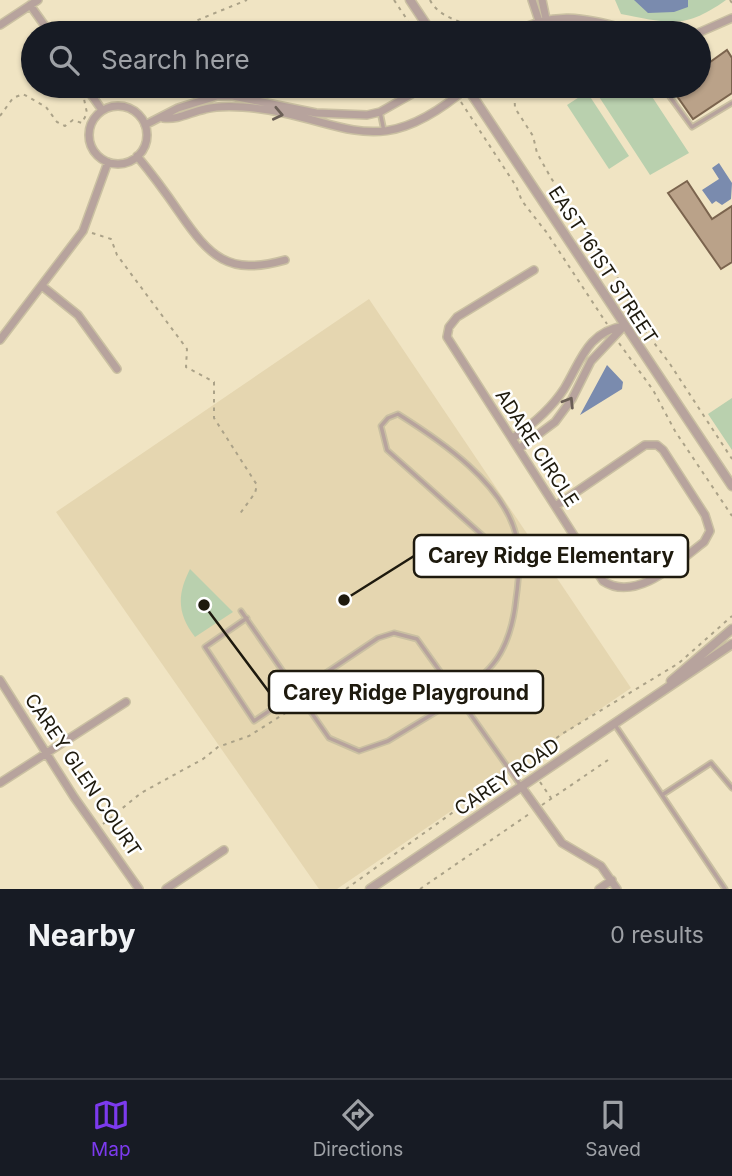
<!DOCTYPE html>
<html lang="en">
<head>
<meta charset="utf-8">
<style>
	:root { --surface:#171b24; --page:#20242c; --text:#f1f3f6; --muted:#9ea1a6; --line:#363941; --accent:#7c3aed }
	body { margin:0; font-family:Inter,sans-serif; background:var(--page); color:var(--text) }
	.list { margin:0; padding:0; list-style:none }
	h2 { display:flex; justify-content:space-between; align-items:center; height:91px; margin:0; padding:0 28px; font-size:30px }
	h2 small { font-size:23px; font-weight:400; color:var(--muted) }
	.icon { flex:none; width:38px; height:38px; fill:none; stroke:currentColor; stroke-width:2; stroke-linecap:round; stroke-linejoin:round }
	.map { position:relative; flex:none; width:732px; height:889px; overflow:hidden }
	.search { position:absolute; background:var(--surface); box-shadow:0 2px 5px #0004; left:21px; right:21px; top:21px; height:77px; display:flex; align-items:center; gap:18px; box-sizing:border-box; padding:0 24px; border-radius:38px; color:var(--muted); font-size:26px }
	.sheet { height:189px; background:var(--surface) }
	nav { display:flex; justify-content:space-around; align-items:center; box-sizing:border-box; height:98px; border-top:2px solid var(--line); background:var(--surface); font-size:19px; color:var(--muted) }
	nav a { display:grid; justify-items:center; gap:4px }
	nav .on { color:var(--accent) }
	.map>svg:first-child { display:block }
	.built { fill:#e5d6b0 }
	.green { fill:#b9d0ae }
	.water { fill:#7a8bae }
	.building { fill:#baa289; stroke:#7b644e; stroke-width:2 }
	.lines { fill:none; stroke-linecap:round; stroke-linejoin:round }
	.service-casing { stroke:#cac0a2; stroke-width:7 }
	.minor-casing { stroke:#cac0a2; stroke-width:10 }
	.tertiary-casing { stroke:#cac0a2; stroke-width:11 }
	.path { stroke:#aba288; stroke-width:2; stroke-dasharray:3.5 5; stroke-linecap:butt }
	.service { stroke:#b7a39d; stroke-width:3.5 }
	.minor { stroke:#b7a39d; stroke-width:7 }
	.tertiary { stroke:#b7a39d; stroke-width:8 }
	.oneway { stroke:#6a5e56 }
	.labels { text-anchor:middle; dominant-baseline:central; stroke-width:5; stroke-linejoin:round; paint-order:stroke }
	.street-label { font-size:19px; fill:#1e1a0e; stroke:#fff }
	.leader { fill:none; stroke:#1e1a0e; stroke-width:2.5 }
	.callout-dot { fill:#1e1a0e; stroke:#fff; stroke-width:2.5 }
	.callout { fill:#fff; stroke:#1e1a0e; stroke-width:2.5 }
	.callout-label { font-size:21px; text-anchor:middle; font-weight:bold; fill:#1e1a0e }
</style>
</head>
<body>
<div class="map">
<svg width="732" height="889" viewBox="0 0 732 889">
	<rect width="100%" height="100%" fill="#f0e4c3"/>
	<path class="built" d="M369,299L631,688L337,889H319L56,512Z"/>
	<path class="green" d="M615,0H726C684,30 669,23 621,14Z
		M592,86H645L689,153L650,175Z
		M587,92L629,156L609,169L567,105Z
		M732,398V450L708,414Z
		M190,569L233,612L195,637C177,613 177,595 190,569Z"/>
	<path class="water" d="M634,0H688V7L674,12L648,13Z
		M719,163L732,183L731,199L722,205L716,201L712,204L702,190L719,179L712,168Z
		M607,365L623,382L622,389L580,415Z"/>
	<path class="building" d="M727,50L732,58V93L693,119L670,86H699V70Z
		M687,181L712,219L732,206V262L721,269L668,193Z"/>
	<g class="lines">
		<defs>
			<path id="service" d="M662,86L692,127L732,103
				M380,112L384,131
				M241,611L329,738L359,751L388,741L459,698L521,786
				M247,618L205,647L254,721L378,638L394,633L417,639L459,698C470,687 483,676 493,664C507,647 514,621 516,599C519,578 521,556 516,535C503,483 441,441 398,414L388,418L381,426L387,450L520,569
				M615,725L725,889
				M662,795L711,763L732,788"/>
			<path id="minor" d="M532,0L539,21L548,33
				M542,0L549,33
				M30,5L50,33
				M0,25L38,0
				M513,33C560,7 592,21 642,33
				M551,33L578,21
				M698,33L732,18
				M85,86L102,110
				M89 135a29 29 0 1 1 58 0a29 29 0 1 1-58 0Z
				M163,118C179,120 190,112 205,109C217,106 230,106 243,107C345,115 373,169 469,86
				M145,125L178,108L217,96H233L316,113L367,115L380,112L426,86
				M137,156C152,174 166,193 179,212C210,257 228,276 285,260
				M534,270L457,317L449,327L447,337L603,581C636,603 678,562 704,542L710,531L705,515L663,450L657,445H645L557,505
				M42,286L78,315L117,369
				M0,340L83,231L108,162
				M513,438C532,425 551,409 564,389C581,361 587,332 624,326
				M520,448L555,422L572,399L591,361L624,326
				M0,680L74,797L139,889
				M0,783L126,702
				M521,786L562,843L601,866L617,889
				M166,889L224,850
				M599,889L612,880"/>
			<path id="tertiary" d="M410,0L432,33
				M466,86L732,486
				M671,681L732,629
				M370,889L732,644"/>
		</defs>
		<use href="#service" class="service-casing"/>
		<use href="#minor" class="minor-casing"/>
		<use href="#tertiary" class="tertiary-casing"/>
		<path class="path" d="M394,0L416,33
			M430,0C440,20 466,21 483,33
			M730,0L732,3
			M166,33L247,0
			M514,86L515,108L533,136L537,153L551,178L616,274L636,319L670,364L732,459
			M461,102L516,186L522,201L547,233L607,324
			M0,116L13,98L23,94L46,107L57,122L65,126L73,120L82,123L87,113L84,99
			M92,233L111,239L117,255L187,349L186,367L214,382V418L257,485L255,493L239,515
			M619,343L653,390L675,431L732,516
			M515,768L562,734L679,663L732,616
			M540,782L551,798
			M542,805L608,760
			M103,824L141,793L203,759L218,747L249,736L287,712L292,702
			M346,889L505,775
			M420,889L532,812"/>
		<use href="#service" class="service"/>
		<use href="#minor" class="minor"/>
		<use href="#tertiary" class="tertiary"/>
	</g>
	<defs><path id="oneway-chevron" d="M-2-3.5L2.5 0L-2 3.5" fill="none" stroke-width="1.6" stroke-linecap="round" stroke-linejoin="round" transform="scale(1.75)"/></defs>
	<g class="oneway">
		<use href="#oneway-chevron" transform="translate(278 114) rotate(12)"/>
		<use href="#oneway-chevron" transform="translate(569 402) rotate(-58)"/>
	</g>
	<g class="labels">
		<g class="street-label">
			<text transform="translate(603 265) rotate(57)">EAST 161ST STREET</text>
			<text transform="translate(537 448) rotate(57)">ADARE CIRCLE</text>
			<text transform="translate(83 775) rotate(56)">CAREY GLEN COURT</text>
			<text transform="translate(507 777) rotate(-34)">CAREY ROAD</text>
		</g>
	</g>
	<path class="leader" d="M344 600L414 556M204 605L269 692"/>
	<g class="callout-dot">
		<circle cx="344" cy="600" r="7"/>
		<circle cx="204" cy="605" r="7"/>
	</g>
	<g class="callout">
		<rect x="414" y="535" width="274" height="42" rx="7"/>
		<rect x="269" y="671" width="274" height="42" rx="7"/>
	</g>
	<g class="callout-label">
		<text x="551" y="563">Carey Ridge Elementary</text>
		<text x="406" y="700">Carey Ridge Playground</text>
	</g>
</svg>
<div class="search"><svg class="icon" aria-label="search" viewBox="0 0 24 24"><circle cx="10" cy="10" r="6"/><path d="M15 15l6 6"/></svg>Search here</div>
</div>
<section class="sheet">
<h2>Nearby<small>0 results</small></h2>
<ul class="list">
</ul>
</section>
<nav>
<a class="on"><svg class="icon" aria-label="map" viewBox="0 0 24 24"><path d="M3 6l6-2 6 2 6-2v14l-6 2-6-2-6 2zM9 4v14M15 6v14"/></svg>Map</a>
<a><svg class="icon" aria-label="directions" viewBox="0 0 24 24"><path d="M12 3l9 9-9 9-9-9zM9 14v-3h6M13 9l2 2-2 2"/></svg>Directions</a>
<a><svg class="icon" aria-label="saved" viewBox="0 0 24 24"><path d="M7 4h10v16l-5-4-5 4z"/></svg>Saved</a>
</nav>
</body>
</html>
